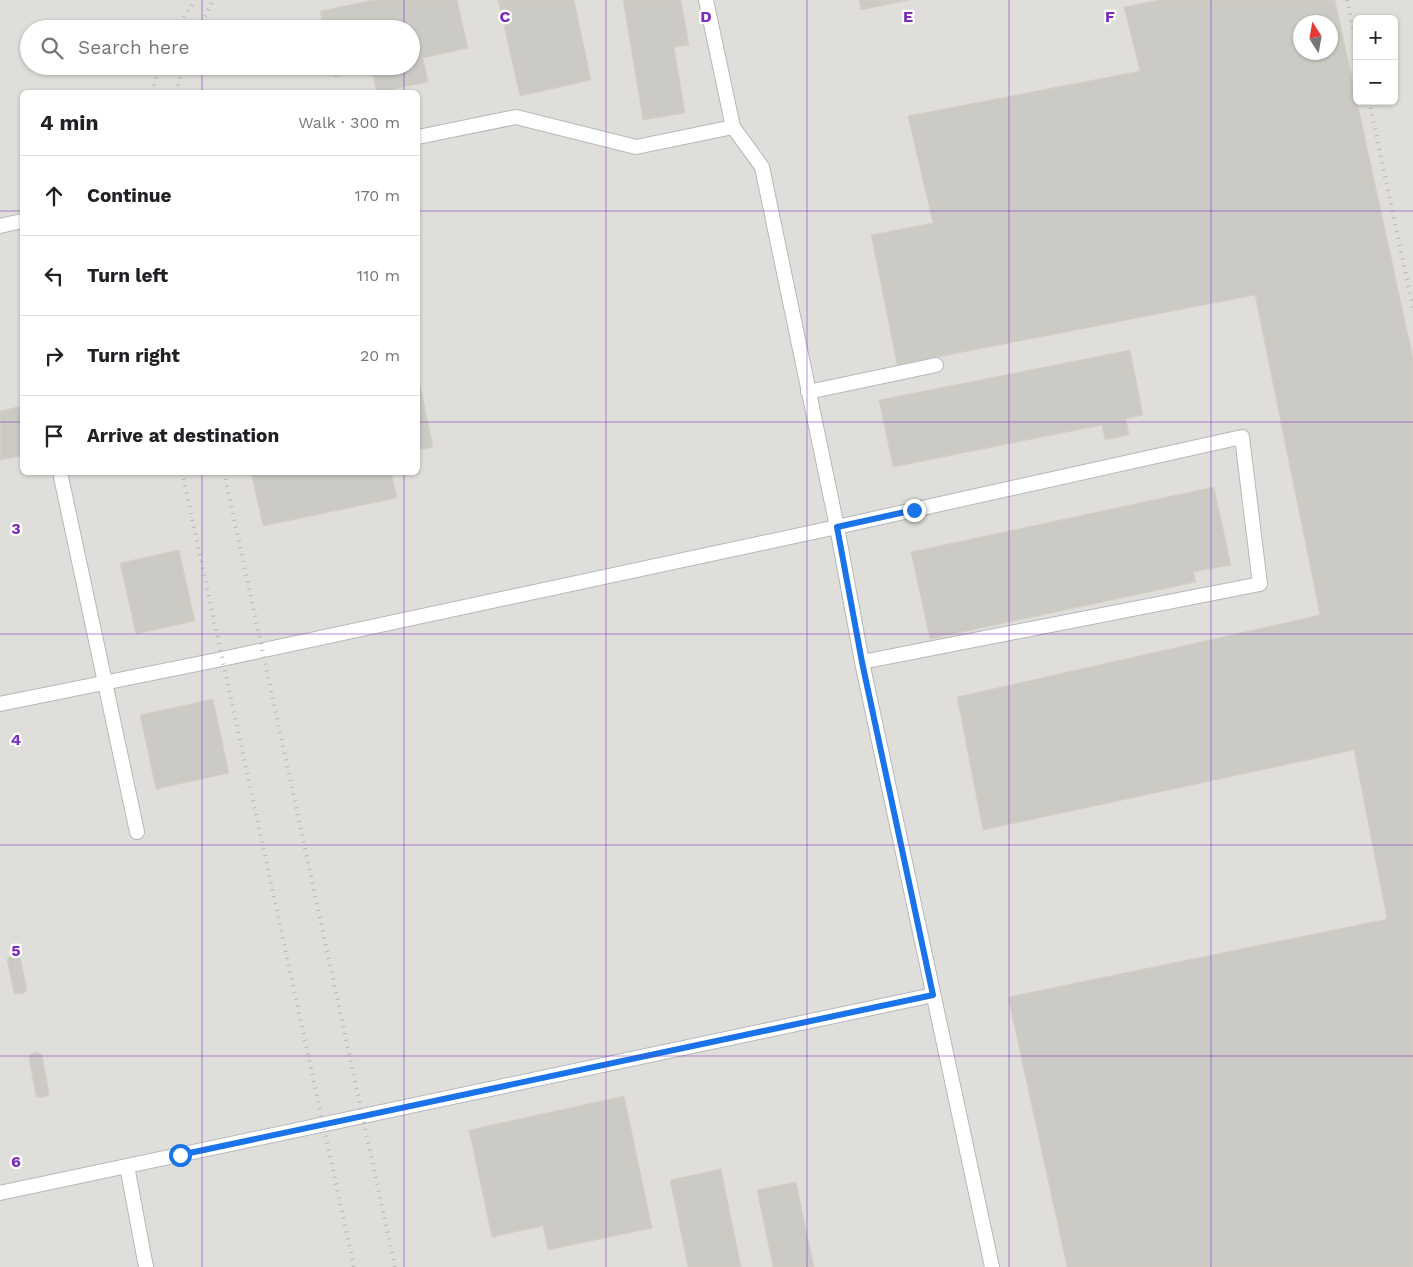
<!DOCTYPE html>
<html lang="en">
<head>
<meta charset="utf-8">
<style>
	:root { --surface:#fff; --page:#f2f2f2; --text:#202124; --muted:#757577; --line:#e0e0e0 }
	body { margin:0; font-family:"Work Sans",sans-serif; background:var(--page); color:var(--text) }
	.controls { position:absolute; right:15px; top:15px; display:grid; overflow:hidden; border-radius:8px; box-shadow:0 1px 4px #0004 }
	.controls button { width:45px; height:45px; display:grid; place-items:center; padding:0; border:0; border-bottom:1px solid var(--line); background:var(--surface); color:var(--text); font:25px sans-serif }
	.compass { position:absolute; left:1293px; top:15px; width:45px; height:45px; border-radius:50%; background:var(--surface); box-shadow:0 1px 4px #0004; rotate:349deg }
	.stop { position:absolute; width:15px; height:15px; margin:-11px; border:4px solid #1a73e8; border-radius:50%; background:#fff }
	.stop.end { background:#1a73e8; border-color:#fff; box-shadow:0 1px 5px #0008 }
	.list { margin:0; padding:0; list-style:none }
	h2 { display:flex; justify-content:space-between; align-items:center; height:65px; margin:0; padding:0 20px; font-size:21px }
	h2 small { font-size:16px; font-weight:400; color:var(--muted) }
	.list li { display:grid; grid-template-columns:32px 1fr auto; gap:15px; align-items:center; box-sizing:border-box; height:80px; padding:0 20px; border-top:1px solid var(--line) }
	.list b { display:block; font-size:19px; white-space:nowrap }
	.list em { font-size:16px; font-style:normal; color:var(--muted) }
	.icon { flex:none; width:28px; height:28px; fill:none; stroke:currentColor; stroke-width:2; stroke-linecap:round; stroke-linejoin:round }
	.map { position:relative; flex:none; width:1413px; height:1267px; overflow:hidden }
	.search { position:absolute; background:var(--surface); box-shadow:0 1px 4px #0004; left:20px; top:20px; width:400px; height:55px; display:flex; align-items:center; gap:12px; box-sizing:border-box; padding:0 18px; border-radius:28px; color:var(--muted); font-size:19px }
	.panel { position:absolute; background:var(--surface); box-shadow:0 1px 4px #0004; left:20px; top:90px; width:400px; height:385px; border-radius:8px }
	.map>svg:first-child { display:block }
	.industrial { fill:#e0deda; fill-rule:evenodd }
	.building { fill:#cccac5; stroke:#d6d1c6; fill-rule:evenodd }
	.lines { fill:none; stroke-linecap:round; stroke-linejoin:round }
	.lane-casing { stroke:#b5b8bc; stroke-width:16 }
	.lane { stroke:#fff; stroke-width:14 }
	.rail { stroke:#b6b7b8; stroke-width:4; stroke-dasharray:1 6; stroke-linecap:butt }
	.route { stroke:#1a73e8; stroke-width:6 }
	.grid { fill:none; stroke:#7b2cbf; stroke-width:1; stroke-opacity:0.55 }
	.grid-label { font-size:16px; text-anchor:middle; font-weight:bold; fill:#7b2cbf; stroke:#fff; stroke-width:4.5; stroke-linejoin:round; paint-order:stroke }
</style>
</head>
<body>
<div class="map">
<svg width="1413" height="1267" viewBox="0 0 1413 1267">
	<rect width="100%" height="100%" fill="#f1efe8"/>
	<path class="industrial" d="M0,0H1413V1267H0ZM1357,19H1394V101H1357ZM1300,22H1330V52H1300ZM29,29H411V66H29ZM22,92H418V472H22Z"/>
	<path class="building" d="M373,0H457L468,48L423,58L428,82L377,92L371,69L334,77L332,66H411V29H324L320,11Z
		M498,0H574L591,80L520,96Z
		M623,0H681L689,45L674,47L685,113L643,120Z
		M859,0H909L861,10Z
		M1159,0H1335L1413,358V1267H1067L1008,997L1387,919L1354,750L983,830L957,697L1320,615L1255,295L897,365L871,235L933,223L908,116L1140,71L1124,7ZM1300,22H1330V52H1300Z
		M1130,350L1143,415L1126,419L1129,435L1105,440L1102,425L893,467L879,400Z
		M418,375L433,447L418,450Z
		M22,406V456L0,460V411Z
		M251,472H391L397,498L263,526Z
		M1214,487L1231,565L1193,572L1196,582L930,639L911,552Z
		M179,550L195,621L136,634L120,563Z
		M213,699L229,773L156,789L140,715Z
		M11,955H19L20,956L27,990L26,992L21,994H15L14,993L7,959Z
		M36,1052L42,1055L49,1093V1095L41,1098L36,1096L29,1058L30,1055Z
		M624,1096L652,1228L548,1250L543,1226L492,1237L469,1130Z
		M721,1169L741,1267H688L670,1180Z
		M796,1182L814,1267H773L757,1190Z"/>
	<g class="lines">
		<defs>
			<path id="lane" d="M706,0L733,127L762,167L837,527L862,662L992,1267
				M418,137L516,117L636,147L733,127
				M0,226L22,221
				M808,392L936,365
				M61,477L137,832
				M0,704L222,659L837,527L1242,437L1260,584L862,662
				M127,1166L146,1267
				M0,1193L933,995"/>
		</defs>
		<use href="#lane" class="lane-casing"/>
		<use href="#lane" class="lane"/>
		<path class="rail" d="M1347,0L1357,47
			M176,29L195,0
			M199,29L213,0
			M152,92L160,66
			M176,92L184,66
			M1369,101L1413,308
			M182,472L354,1267
			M224,472L395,1267"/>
	</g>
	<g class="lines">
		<path class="route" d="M180,1155L933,995L862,662L837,527L914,510"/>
	</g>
	<path class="grid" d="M202,0V29M404,0V29M606,0V1267M807,0V1267M1009,0V1267M1211,0V1267M202,66V92M404,66V92M0,211H22M418,211H1413M0,422H22M418,422H1413M202,472V1267M404,472V1267M0,634H1413M0,845H1413M0,1056H1413"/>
	<g class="grid-label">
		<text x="505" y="22">C</text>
		<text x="706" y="22">D</text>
		<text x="908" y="22">E</text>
		<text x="1110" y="22">F</text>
		<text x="16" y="534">3</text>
		<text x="16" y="745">4</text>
		<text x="16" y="956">5</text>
		<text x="16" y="1167">6</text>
	</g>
</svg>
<div class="controls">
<button>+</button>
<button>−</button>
</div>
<svg class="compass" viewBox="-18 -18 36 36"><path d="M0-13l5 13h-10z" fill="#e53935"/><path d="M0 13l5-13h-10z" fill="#757577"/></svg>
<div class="stop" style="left:180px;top:1155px"></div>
<div class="stop end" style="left:914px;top:510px"></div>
<div class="search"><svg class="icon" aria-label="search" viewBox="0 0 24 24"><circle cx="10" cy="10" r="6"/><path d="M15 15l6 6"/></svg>Search here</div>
<section class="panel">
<h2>4 min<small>Walk · 300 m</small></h2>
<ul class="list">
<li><svg class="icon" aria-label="ahead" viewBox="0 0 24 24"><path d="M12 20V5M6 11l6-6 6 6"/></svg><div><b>Continue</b></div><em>170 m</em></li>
<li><svg class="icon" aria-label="left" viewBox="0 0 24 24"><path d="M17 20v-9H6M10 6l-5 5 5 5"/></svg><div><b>Turn left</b></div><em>110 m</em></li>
<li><svg class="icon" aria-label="right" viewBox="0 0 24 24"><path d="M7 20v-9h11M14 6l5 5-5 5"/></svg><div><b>Turn right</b></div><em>20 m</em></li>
<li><svg class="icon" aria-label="arrive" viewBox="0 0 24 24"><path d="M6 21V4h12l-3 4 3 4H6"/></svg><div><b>Arrive at destination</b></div></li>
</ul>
</section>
</div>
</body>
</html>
